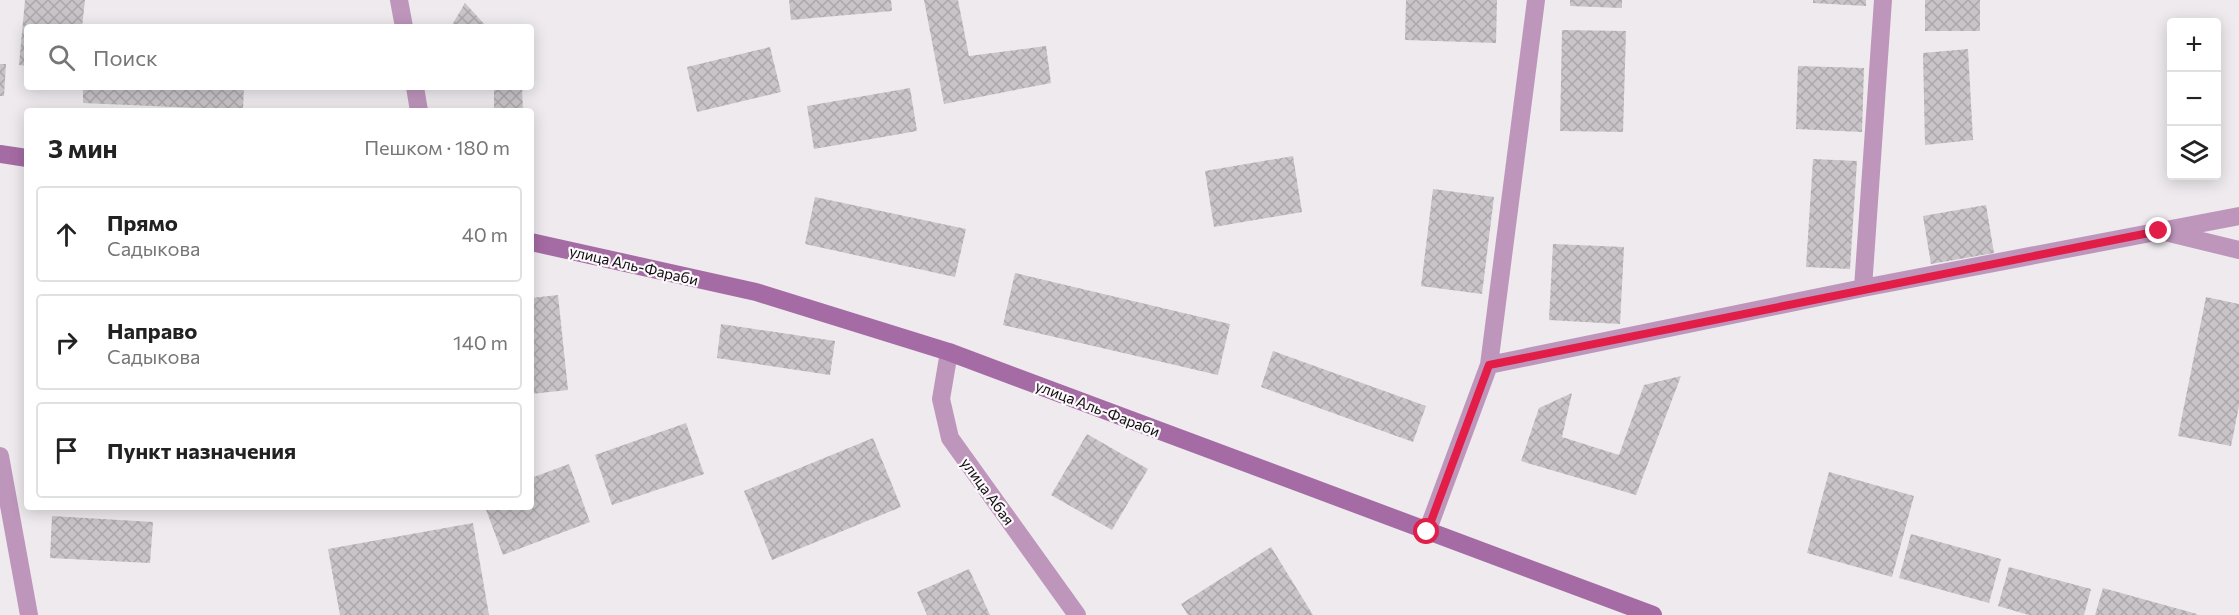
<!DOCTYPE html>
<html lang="ru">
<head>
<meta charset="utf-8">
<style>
	:root { --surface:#fff; --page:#f6f6f6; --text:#222; --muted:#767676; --line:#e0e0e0 }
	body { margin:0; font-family:Commissioner,sans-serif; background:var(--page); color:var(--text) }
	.controls { position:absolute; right:18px; top:18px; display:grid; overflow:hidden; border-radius:6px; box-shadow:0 3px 15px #0003 }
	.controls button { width:54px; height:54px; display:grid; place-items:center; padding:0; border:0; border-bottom:2px solid var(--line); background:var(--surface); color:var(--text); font:30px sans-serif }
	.stop { position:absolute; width:18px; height:18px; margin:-14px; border:4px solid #e11d48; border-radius:50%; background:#fff }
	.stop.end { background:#e11d48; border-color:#fff; box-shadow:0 2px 6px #0008 }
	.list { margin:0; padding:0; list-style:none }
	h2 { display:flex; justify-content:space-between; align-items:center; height:78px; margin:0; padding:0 24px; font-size:26px }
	h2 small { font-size:20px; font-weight:400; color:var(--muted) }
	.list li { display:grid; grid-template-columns:39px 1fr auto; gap:18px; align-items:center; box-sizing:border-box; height:96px; margin:0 12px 12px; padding:0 12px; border:2px solid var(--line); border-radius:6px }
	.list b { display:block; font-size:22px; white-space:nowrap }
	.list p { margin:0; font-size:20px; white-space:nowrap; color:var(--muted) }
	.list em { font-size:20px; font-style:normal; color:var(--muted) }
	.icon { flex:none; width:33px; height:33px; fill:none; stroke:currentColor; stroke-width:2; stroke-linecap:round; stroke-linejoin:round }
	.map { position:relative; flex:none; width:2239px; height:615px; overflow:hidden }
	.search { position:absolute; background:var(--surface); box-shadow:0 3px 15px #0003; left:24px; top:24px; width:510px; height:66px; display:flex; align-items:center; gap:15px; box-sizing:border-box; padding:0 21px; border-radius:6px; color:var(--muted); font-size:22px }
	.panel { position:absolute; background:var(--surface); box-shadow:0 3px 15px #0003; left:24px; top:108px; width:510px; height:402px; border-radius:6px }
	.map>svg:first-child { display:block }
	.building { fill:url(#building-cross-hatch) }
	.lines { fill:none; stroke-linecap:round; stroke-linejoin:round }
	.street { stroke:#be96bc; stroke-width:18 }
	.secondary { stroke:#a56ba4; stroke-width:18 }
	.route { stroke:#e11d48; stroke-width:8 }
	.labels { text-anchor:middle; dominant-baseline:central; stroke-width:4.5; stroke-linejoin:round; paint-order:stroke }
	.street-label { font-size:15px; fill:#0e0d0e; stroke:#fcf7fb }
</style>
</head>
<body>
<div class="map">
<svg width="2239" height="615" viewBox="0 0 2239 615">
	<defs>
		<pattern id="building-cross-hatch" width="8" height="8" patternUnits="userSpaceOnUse" patternTransform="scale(1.5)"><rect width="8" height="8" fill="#c8c4c8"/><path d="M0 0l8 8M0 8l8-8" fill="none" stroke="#aba7ab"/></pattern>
	</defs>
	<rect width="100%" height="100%" fill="#eeeaee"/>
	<path class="building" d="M25,0H85L82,27H27V66L19,65Z
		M789,0H891L892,11L791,20Z
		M924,0H958L969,56L1046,46L1051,83L944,104Z
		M1406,0H1497L1496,43L1405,40Z
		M1570,0H1622V8L1570,6Z
		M1813,0H1866V6L1813,3Z
		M1925,0H1980V31H1925Z
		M465,3L487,27L452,25Z
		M1562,30L1626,31L1623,132L1560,131Z
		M770,47L781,92L697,112L687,67Z
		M1968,49L1973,140L1925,145L1923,53Z
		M0,64H6L4,96H0Z
		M1798,66L1864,68L1862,132L1796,129Z
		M83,87H244L243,110L83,103Z
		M494,87H522L523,111H494Z
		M910,88L917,131L814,149L807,106Z
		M1293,156L1302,212L1214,227L1205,171Z
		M1813,159L1857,161L1850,269L1806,267Z
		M1433,189L1494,197L1482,294L1421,286Z
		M815,197L966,229L955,277L805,244Z
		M1986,205L1994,253L1931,264L1923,216Z
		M1553,244L1624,247L1620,324L1549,320Z
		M1015,273L1230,324L1218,375L1003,325Z
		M558,295L568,390L531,394V298Z
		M2206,297L2239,304V406L2231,446L2178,436Z
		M721,324L835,341L830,375L717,358Z
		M1273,351L1426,406L1413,442L1261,387Z
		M1681,376L1636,495L1521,461L1539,408L1572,393L1562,437L1619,455L1644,385Z
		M686,423L704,474L612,505L595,455Z
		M1087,434L1148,469L1112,530L1051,495Z
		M873,438L901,507L772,560L744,491Z
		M569,464L590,522L503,555L485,507H531V478Z
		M1829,472L1914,496L1892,577L1807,553Z
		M52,516L153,522L150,563L50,558Z
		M473,523L489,615H340L328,549Z
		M1911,534L2001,559L1989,603L1899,578Z
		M1271,547L1313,615H1188L1181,604Z
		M2009,567L2091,589L2084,615H2029L1998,606Z
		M969,569L990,615H927L917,592Z
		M2103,588L2197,614V615H2095Z"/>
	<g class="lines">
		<path class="street" d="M399,0L404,27
			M415,87L419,111
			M2165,232L2239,250
			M1863,288L1883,0
			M949,352L941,399L950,438L1077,615
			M1489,365L1536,0
			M0,456L29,615
			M1427,532L1489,365L1863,288L2239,216"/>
		<path class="secondary" d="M0,154L27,158
			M531,242L756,292L949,352L1653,615"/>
	</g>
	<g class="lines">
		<path class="route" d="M1427,532L1489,365L2159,231"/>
	</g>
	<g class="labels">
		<g class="street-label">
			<text transform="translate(634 265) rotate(13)">улица Аль-Фараби</text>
			<text transform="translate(1098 408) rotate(21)">улица Аль-Фараби</text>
			<text transform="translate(988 491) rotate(54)">улица Абая</text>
		</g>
	</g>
</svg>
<div class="controls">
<button>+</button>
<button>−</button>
<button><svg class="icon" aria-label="layers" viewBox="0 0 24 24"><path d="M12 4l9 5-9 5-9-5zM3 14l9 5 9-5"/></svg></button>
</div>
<div class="stop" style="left:1427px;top:532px"></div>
<div class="stop end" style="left:2159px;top:231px"></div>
<div class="search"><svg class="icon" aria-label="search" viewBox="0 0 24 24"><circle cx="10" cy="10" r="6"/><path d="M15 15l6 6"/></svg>Поиск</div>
<section class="panel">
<h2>3 мин<small>Пешком · 180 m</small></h2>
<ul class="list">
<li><svg class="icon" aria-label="ahead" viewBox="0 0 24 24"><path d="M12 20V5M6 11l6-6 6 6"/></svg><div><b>Прямо</b><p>Садыкова</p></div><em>40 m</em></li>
<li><svg class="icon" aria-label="right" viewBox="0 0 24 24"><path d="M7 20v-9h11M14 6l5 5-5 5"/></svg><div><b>Направо</b><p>Садыкова</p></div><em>140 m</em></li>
<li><svg class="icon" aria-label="arrive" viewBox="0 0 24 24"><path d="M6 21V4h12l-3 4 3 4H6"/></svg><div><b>Пункт назначения</b></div></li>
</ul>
</section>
</div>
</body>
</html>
